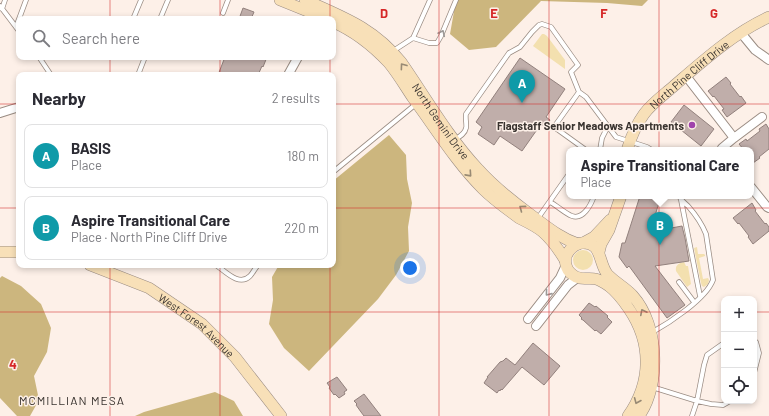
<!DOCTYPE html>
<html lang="en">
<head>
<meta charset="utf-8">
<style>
	:root { --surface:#fff; --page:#f2f2f3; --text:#2b2b33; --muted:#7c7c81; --line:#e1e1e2; --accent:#db2777 }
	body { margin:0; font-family:Barlow,sans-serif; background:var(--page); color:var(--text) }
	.controls { position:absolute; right:12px; bottom:12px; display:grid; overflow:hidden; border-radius:8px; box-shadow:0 2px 6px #0003 }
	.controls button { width:36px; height:36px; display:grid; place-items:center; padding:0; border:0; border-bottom:1px solid var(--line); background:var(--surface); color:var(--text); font:20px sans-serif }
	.you { position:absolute; left:410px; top:268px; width:14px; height:14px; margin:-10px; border:3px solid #fff; border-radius:50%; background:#1a73e8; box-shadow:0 0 0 6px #1a73e833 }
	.badge { display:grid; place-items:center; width:26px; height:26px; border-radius:50%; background:var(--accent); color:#fff; font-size:13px; font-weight:700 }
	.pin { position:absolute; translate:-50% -33px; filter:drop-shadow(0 1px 2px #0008) }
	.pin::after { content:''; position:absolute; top:21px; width:14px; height:12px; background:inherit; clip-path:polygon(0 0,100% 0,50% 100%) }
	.popup { position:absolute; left:566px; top:147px; width:188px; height:52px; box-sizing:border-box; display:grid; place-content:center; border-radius:8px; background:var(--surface); filter:drop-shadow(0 1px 3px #0005); font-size:13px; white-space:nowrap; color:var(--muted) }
	.popup b { font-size:15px; color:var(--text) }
	.popup::after { content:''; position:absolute; left:50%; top:100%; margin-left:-8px; border:8px solid transparent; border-top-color:var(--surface) }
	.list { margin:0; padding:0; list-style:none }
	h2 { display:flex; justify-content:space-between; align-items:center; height:52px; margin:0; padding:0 16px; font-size:17px }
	h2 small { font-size:13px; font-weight:400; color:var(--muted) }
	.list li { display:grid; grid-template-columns:26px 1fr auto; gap:12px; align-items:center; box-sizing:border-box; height:64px; margin:0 8px 8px; padding:0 8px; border:1px solid var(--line); border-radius:8px }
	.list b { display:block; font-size:15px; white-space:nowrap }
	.list p { margin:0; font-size:13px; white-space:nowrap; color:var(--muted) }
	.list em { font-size:13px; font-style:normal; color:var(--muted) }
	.icon { flex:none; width:22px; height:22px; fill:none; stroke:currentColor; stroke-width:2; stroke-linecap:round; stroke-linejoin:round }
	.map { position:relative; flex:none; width:769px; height:416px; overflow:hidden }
	.search { position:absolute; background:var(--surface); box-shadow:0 2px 6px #0003; left:16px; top:16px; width:320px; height:44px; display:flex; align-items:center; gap:10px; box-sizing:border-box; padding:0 14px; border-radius:8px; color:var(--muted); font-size:15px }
	.panel { position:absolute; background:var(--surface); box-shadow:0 2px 6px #0003; left:16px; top:72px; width:320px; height:196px; border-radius:8px }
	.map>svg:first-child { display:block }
	.green { fill:#f3e0af }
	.forest { fill:#ccb67e }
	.building { fill:#c0aeaa; stroke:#92817d }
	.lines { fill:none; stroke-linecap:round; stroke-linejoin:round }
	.lane-casing { stroke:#9a8c83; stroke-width:5.5 }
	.street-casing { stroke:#9a8c83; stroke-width:10 }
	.secondary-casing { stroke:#9a8c83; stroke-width:12 }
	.lane { stroke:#fff; stroke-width:4 }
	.street { stroke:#fff; stroke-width:8 }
	.secondary { stroke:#f8e0b8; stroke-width:11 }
	.oneway { stroke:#9c9997 }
	.oneway2 { stroke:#988a74 }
	.grid { fill:none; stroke:#d62828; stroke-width:1; stroke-opacity:0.55 }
	.poi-dot { fill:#9f42ac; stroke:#fdf0e8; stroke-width:1.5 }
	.labels { text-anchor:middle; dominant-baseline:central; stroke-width:3; stroke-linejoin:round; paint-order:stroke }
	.street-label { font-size:11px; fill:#39332f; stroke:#fdf0e8 }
	.poi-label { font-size:11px; font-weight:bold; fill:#39332f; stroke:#fdf0e8; text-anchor:end }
	.neighbourhood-label { font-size:12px; letter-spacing:1px; fill:#39332f; stroke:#fdf0e8 }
	.grid-label { font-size:13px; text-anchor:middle; font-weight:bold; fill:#d62828; stroke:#fdf0e8; stroke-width:3; stroke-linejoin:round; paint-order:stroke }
</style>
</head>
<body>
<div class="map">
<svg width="769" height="416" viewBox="0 0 769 416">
	<rect width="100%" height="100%" fill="#fdf0e8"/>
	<path class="green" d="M542,34H544L547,36L565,60V69L533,46Z
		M697,247L698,254H704L705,255V256L699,258L703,279L708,278L709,280L708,284L704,287L702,286L701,283L694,248Z
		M573 260a10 10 0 1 1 20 0a10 10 0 1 1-20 0Z
		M684,262L686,266H688L691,284L687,287L676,271C675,265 679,263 684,262Z"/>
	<path class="forest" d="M456,0H648L642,6L607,3L541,1L496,47L469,50L450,34Z
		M389,135L406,155L407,179L412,203L408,227L409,251L396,275L378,299L309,371L284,348L269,324L273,300L272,277L279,265H333V181Z
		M2,276L21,286L41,304L51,328L47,352L34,376L39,400L30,416H17L0,398V278Z
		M215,392L234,401L243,416H135L144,412Z"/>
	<path class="building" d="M243,8L254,12L251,19H239Z
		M225,57H267L263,67L262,66L258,75H218Z
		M520,58L565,89L546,117L550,120L545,127L541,124L522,151L500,136L494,145L478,134L482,127L476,122Z
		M726,77L731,83L730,84L740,97L741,96L746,103L727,117L722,110L724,109L714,96L713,97L708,91Z
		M684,105L714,129L701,146L671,122Z
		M766,124L769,129V149L759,157L760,158L753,163L751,160V150H744L739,144L746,139L747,141L760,131L759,129Z
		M640,196H661L650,232L682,226L685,238L689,261L655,266L685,305L667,318L629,266L627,268L619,257L622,243H625Z
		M752,203L756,210L755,211L765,224L766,223L769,227V231L753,244L748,237L749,236L739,223L738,224L733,218Z
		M589,303L595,307L596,306L608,316L607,317L612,322L601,334L596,330L595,331L583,320L581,319L582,318L579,315Z
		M533,343L560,366L544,385L522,367L502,390L501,389L500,391L499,390L497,393L484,383L488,377H487L500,362L503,361L506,358L515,365Z
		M337,377L347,390L344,392L345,394L339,398L335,394L334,395L329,388L330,387L327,383Z
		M364,394L381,416H364L361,412L356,405L357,404L354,401Z"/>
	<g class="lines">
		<defs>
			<path id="lane" d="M0,6L19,31
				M2,9L5,0
				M223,13L228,0
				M133,19L141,0
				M160,19L168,0
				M16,27L26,0
				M413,38L429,43H437L441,36L456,0
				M393,51L413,38L430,0
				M39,57L51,75
				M138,75L145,57
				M579,92L554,127L586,150
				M454,140C459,137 465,134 466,128C467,126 465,117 466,114L509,53L520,47L532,32L539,25L542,24L551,27L578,65L571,72L579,92L586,97L616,137L647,147L652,150
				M600,150L602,138L608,126
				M333,172L416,104
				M681,200L700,296
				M550,202C556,205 566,214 572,216C583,220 591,205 594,196
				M538,218L569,174
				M216,265C225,271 239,287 250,276C253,273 255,268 258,265
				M679,282L694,302
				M651,333C669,323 706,299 713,280L706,234C702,224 695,214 688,206C684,203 681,200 679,196
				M754,341L756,342L759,353L754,373
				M652,387L697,401L711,404L723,405L730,401
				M692,416L697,401L704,365L707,355L724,343"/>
			<path id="street" d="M741,33L755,50L769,60
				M288,75L298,57
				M686,76L734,138L722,148L724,150
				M0,113L19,107
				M734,138L762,117
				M751,187L767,207L769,208
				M528,319L560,278L566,265
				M536,326L568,285L577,278"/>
			<g id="secondary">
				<path d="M280,0L327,19"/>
				<path id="s1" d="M305,0C343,17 374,28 401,62C426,98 448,137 478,169C494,187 512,201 531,215C546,226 560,238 578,244"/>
				<path d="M333,22C354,31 373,46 389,63C398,74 405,86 413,98C436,129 456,162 483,189C494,200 507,209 519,218C527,222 536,226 543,232C552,240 559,250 565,260"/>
				<path id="s2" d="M627,150C631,137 636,125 644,114C652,103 665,94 675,85C704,60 734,33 769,17"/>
				<path d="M583,243L594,237L610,220"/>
				<path d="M0,252H19"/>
				<path d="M599,252L601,244L609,230L621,196"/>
				<path id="s3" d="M90,265L149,288L202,324L235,357L281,416"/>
				<path d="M628,416C652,382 652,343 629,309C623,300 617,292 609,286C606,284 600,280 596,279C588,277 580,281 573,275C565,270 563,258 569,251C572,247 576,244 581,243C603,241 598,264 608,275C616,283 626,288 633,296C659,325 661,385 639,416"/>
			</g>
		</defs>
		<use href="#lane" class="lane-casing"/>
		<use href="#street" class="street-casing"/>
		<use href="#secondary" class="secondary-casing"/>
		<use href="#lane" class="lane"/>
		<use href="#street" class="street"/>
		<use href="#secondary" class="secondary"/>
	</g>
	<defs><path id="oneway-chevron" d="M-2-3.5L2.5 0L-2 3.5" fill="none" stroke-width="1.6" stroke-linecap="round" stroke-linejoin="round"/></defs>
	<g class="oneway">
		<use href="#oneway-chevron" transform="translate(442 33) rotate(-64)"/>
		<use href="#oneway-chevron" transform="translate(548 293) rotate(129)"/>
	</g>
	<g class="oneway2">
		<use href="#oneway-chevron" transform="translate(403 66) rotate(-126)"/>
		<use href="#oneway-chevron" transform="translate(469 174) rotate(48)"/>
		<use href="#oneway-chevron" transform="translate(522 208) rotate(-143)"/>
		<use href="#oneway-chevron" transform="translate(643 312) rotate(-117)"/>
		<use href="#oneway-chevron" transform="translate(637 401) rotate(113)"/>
	</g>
	<path class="grid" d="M110,0V19M220,0V19M330,0V19M439,0V416M549,0V416M659,0V416M110,57V75M220,57V75M330,57V75M0,104H19M333,104H769M0,208H19M333,208H769M110,265V416M220,265V416M330,265V416M0,312H724M754,312H769"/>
	<circle class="poi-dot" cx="692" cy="125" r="4"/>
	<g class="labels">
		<g class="street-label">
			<text stroke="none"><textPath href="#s2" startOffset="100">North Pine Cliff Drive</textPath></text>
			<text stroke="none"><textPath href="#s1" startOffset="187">North Gemini Drive</textPath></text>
			<text stroke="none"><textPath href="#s3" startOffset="124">West Forest Avenue</textPath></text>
		</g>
		<g class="poi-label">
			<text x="684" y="125">Flagstaff Senior Meadows Apartments</text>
		</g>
		<g class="neighbourhood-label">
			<text x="72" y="400">MCMILLIAN MESA</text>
		</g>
	</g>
	<g class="grid-label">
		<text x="384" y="18">D</text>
		<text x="494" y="18">E</text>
		<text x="604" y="18">F</text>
		<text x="714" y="18">G</text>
		<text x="13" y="369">4</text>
	</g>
</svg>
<div class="controls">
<button>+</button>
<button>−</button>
<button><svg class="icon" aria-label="locate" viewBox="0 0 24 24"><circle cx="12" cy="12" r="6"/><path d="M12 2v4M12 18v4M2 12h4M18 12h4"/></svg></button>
</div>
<div class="you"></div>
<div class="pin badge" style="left:522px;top:103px;background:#0f9aa8">A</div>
<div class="pin badge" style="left:660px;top:245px;background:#0f9aa8">B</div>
<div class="popup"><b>Aspire Transitional Care</b>Place</div>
<div class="search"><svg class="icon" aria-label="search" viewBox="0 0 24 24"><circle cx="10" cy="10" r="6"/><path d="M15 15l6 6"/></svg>Search here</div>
<section class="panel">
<h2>Nearby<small>2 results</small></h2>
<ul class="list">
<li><span class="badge" style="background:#0f9aa8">A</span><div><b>BASIS</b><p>Place</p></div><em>180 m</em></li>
<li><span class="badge" style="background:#0f9aa8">B</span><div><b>Aspire Transitional Care</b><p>Place · North Pine Cliff Drive</p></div><em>220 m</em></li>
</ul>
</section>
</div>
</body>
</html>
